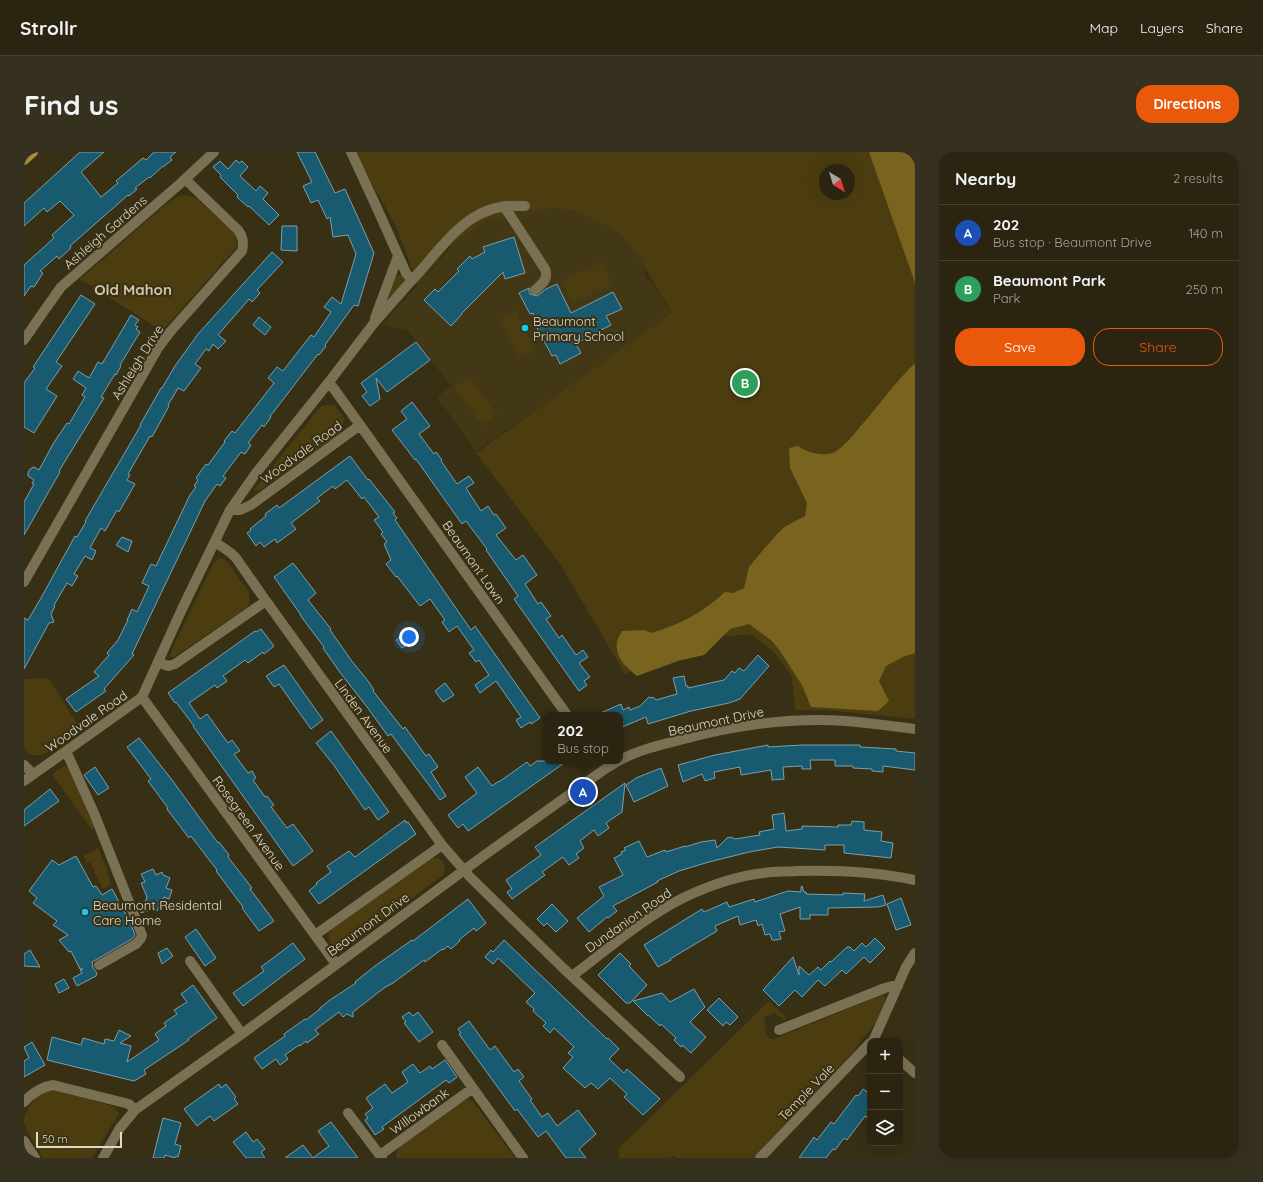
<!DOCTYPE html>
<html lang="en">
<head>
<meta charset="utf-8">
<style>
	:root { --surface:#2a2410; --page:#36301e; --text:#f1f3f6; --muted:#a5a49f; --line:#464130; --accent:#ea580c }
	body { margin:0; font-family:Quicksand,sans-serif; background:var(--page); color:var(--text) }
	.controls { position:absolute; right:12px; bottom:12px; display:grid; overflow:hidden; border-radius:8px; box-shadow:0 4px 16px #0002 }
	.controls button { width:36px; height:36px; display:grid; place-items:center; padding:0; border:0; border-bottom:1px solid var(--line); background:var(--surface); color:var(--text); font:20px sans-serif }
	.compass { position:absolute; left:795px; top:12px; width:36px; height:36px; border-radius:50%; background:var(--surface); box-shadow:0 4px 16px #0002; rotate:142deg }
	.scale { position:absolute; left:12px; bottom:10px; width:86px; box-sizing:border-box; padding-left:4px; border:2px solid #dfdaca; border-top:0; font-size:11px; line-height:14px; white-space:nowrap; color:#dfdaca; -webkit-text-stroke:3px #383015; paint-order:stroke }
	.you { position:absolute; left:385px; top:485px; width:14px; height:14px; margin:-10px; border:3px solid #fff; border-radius:50%; background:#1a73e8; box-shadow:0 0 0 6px #1a73e833 }
	.badge { display:grid; place-items:center; width:26px; height:26px; border-radius:50%; background:var(--accent); color:#fff; font-size:13px; font-weight:700 }
	.pin { position:absolute; translate:-50% -50%; border:2px solid #fff; box-shadow:0 1px 4px #0006 }
	.popup { position:absolute; left:519px; top:560px; width:80px; height:52px; box-sizing:border-box; display:grid; place-content:center; border-radius:8px; background:var(--surface); filter:drop-shadow(0 1px 3px #0005); font-size:13px; white-space:nowrap; color:var(--muted) }
	.popup b { font-size:15px; color:var(--text) }
	.popup::after { content:''; position:absolute; left:50%; top:100%; margin-left:-8px; border:8px solid transparent; border-top-color:var(--surface) }
	.list { margin:0; padding:0; list-style:none }
	h2 { display:flex; justify-content:space-between; align-items:center; height:52px; margin:0; padding:0 16px; font-size:17px }
	h2 small { font-size:13px; font-weight:400; color:var(--muted) }
	.list li { display:grid; grid-template-columns:26px 1fr auto; gap:12px; align-items:center; box-sizing:border-box; height:56px; padding:0 16px; border-top:1px solid var(--line) }
	.list b { display:block; font-size:15px; white-space:nowrap }
	.list p { margin:0; font-size:13px; white-space:nowrap; color:var(--muted) }
	.list em { font-size:13px; font-style:normal; color:var(--muted) }
	.actions { display:flex; gap:8px; padding:12px 16px }
	.actions a { flex:1; padding:9px 0; border:1px solid var(--accent); border-radius:16px; text-align:center; font-size:14px; color:var(--accent) }
	.actions .main { background:var(--accent); color:#fff }
	.icon { flex:none; width:22px; height:22px; fill:none; stroke:currentColor; stroke-width:2; stroke-linecap:round; stroke-linejoin:round }
	.map { position:relative; flex:none; width:891px; height:1006px; overflow:hidden; border-radius:16px }
	header { display:flex; align-items:center; gap:24px; box-sizing:border-box; height:56px; padding:0 20px; background:var(--surface); border-bottom:1px solid var(--line) }
	header strong { font-size:19px }
	nav { display:flex; gap:22px; margin-inline-start:auto; font-size:14px }
	.intro { display:flex; align-items:center; justify-content:space-between; box-sizing:border-box; height:96px; padding:0 24px }
	h1 { margin:0; font-size:28px }
	.button { padding:10px 18px; border-radius:16px; background:var(--accent); color:#fff; font-size:14px; font-weight:700 }
	main { display:flex; gap:24px; padding:0 24px }
	aside { flex:1; background:var(--surface); border-radius:16px; box-shadow:0 4px 16px #0002 }
	.map>svg:first-child { display:block }
	.built { fill:#433816 }
	.green { fill:#4b3d0f; fill-rule:evenodd }
	.forest { fill:#79641f }
	.building { fill:#185a6f; stroke:#7c9fac }
	.lines { fill:none; stroke-linecap:round; stroke-linejoin:round }
	.minor { stroke:#7a7054; stroke-width:10 }
	.major { stroke:#a68d38; stroke-width:10 }
	.poi-dot { fill:#14cafb; stroke:#383015; stroke-width:1.5 }
	.labels { text-anchor:middle; dominant-baseline:central; stroke-width:4; stroke-linejoin:round; paint-order:stroke }
	.street-label { font-size:13px; fill:#dfdaca; stroke:#383015 }
	.poi-label { font-size:13px; fill:#dfdaca; stroke:#383015; text-anchor:start }
	.quarter-label { font-size:15px; font-weight:bold; fill:#d0c6a7; stroke:#383015 }
</style>
</head>
<body>
<header>
<strong>Strollr</strong>
<nav><a>Map</a><a>Layers</a><a>Share</a></nav>
</header>
<div class="intro"><h1>Find us</h1><a class="button">Directions</a></div>
<main>
<div class="map">
<svg width="891" height="1006" viewBox="0 0 891 1006">
	<rect width="100%" height="100%" fill="#383015"/>
	<path class="built" d="M518,56H532L551,60L579,71L598,81L607,91L622,116L619,120L623,128H627L649,164L452,299L413,245L427,234L384,178L358,173L425,98L427,92L462,69L492,60Z"/>
	<path class="green" d="M330,0H891V567L802,558H771L768,525L751,501L727,482L684,486L601,522L536,412L452,301L648,161L610,97L595,80L574,69L552,60L532,56L493,60L490,63L484,67L477,65L462,69L427,92L394,133L372,74ZM801,18H825V42H801Z
		M160,43L167,44L173,47L210,81L213,92L211,97L138,179L56,127L145,50L153,45Z
		M577,110L588,132L549,151L538,129Z
		M374,123C378,124 380,125 381,129L365,147H364L369,128Z
		M492,159L511,198L495,205L476,167Z
		M445,225L473,262L458,273L430,235Z
		M304,253L311,254L320,266L318,280L236,338L231,339L230,338L297,254Z
		M196,406L200,407L204,411L225,440V452L221,457L150,505H147L146,503L150,493L189,412L193,407Z
		M23,526L26,528L57,578C47,585 21,607 8,603C5,602 2,600 0,597V527Z
		M40,614L45,616L71,675L68,678L28,622Z
		M74,696L82,715L87,732L79,737L70,720H71L66,710L63,711L59,704Z
		M409,706H415C420,710 423,718 419,723L323,795C320,796 316,798 312,796C305,793 302,784 307,778L398,711Z
		M858,843L861,845V848L852,870L828,901L729,1006H653L649,1004L646,1006H595V996L745,849L763,866L760,868L750,861L741,865C740,875 741,881 747,888Z
		M25,937L35,938L91,955L95,962L84,979L68,1006H19C14,996 3,980 0,970C0,957 14,942 25,937Z
		M445,947L449,950L491,1006H372L373,999L376,993L438,949Z"/>
	<path class="forest" d="M845,0H891V131Z
		M891,211V501L881,504L862,514L855,529L865,549L854,559L787,555L778,533L756,499L748,489L725,472L706,477L680,503L654,509L613,524C602,515 591,506 593,491C593,487 596,483 598,479L620,478L627,481C656,473 679,460 701,440L709,441L720,436L725,415L739,398L754,381L762,374L781,364L783,351L766,316L765,296L774,294C784,301 799,305 811,300C819,295 829,284 835,276C854,255 870,231 891,211Z"/>
	<path class="building" d="M56,0H80L57,20L77,45L94,31L92,29L119,6L122,8L130,0H152L146,5L148,8L139,15V14L126,26L125,25L111,36L113,37L105,44L104,43L46,94L47,96L35,107L33,104L16,119L19,121L10,135L7,134L0,144V113L30,86L28,83L50,63L36,49L23,60L20,56L0,74V51Z
		M273,0H291L311,41L321,37L350,101L334,154L330,153L301,193L302,194L295,203L294,202L251,258L246,264L247,265L240,275L238,273L224,291L227,293L221,302L217,300L199,324L202,326L196,334L193,332L181,349L108,502L110,503L80,537L82,539L52,560L42,547L75,524L70,520L85,503L83,501L94,488L104,468H103L108,457L113,460L125,434L118,431L127,412L132,414L166,343L172,335L170,334L174,328L172,326L182,312L184,313L201,290L200,289L208,279L211,281L250,231L244,226L253,215L259,219L287,183L290,185L307,160L300,155L308,145L317,152L332,102L324,83L309,85L306,65L303,67L294,48L287,51L279,34L288,30Z
		M212,8L215,11L218,9L224,15L216,24L232,39L236,34L244,41L239,47L255,63L245,73L225,54L224,55L213,45L214,43L196,25L197,23L189,15L196,9L204,17Z
		M258,74H273V99L257,98Z
		M490,85L501,121L481,127L479,120L437,162H438L427,174L400,148L411,137L414,140L435,119L433,117L446,104L448,107L461,100L459,95Z
		M248,100L259,110L233,138L236,141L228,150L225,147L194,183L202,189L194,197L189,192L185,199L182,197L171,212L177,216L160,239L154,236L144,253L145,254L128,285L126,284L104,322L106,323L103,328L111,332L95,360L93,358L81,379L77,376L66,396L72,399L68,408L61,404L50,422L54,424L48,434L43,431L30,453L31,454L27,462L30,470L25,471L0,517V466L4,468L17,446L51,384L53,385L62,370L61,369L117,273H116L137,236H138L151,214L174,182Z
		M533,132L547,161L589,140L598,157L582,164L587,173L559,187V188L552,192L557,201L536,212L532,203L528,204L511,172L509,161L506,162L495,141L505,136V140L506,142L513,144L522,137Z
		M57,143L71,152L32,210L38,214L22,237L33,244L10,281L0,275V231L11,216L9,215Z
		M107,163L115,168L111,173L114,175L112,177L116,180L96,213L97,214L92,223L91,222L77,245L80,246L35,319L36,320L0,383V350L10,332L8,331L10,328L4,324V321L6,317L10,315L15,318L29,292L43,271L45,272L61,245L58,243L62,236L49,227L54,219L65,226L74,210L78,212Z
		M235,165L247,175L241,183L229,173Z
		M392,190L406,208L363,240L352,226L356,247L346,254L338,244L343,240L337,231Z
		M388,250L406,274L395,282L410,302L412,300L418,308L417,309L433,332L445,324L450,331L442,336L457,359L464,354L470,363L472,362L482,376L472,383L492,408L499,403L513,423L501,432L514,452L517,450L527,464L522,467L535,486L538,483L552,503L559,498L564,505L555,511L566,525L560,529L563,533L555,539L490,447L494,444L462,398L463,397L442,369L438,372L406,327L392,307L391,308L368,278L383,267L377,259Z
		M326,304L344,328L345,327L371,360L369,361L373,366L371,368L447,478L451,474L516,566L507,572L506,570L497,576L492,568L497,565L472,529L456,541L451,533L465,523L455,508L452,510L445,501L450,498L433,474L425,480L418,470L421,468L406,447L396,454L373,424L372,425L362,412L367,408L360,392L363,390L357,382L359,380L350,368L355,365L340,345L338,347L323,328L311,337L309,334L293,346L296,349L267,371L272,377L253,391L251,387L240,395L236,390L232,394L223,381L227,378L226,377L242,364L241,362L253,353L255,356Z
		M98,385L108,389L104,400L92,393Z
		M269,411L292,441L284,448L307,477L306,478L327,508L344,529L350,538L349,539L379,577L381,575L402,604L405,602L414,615L407,620L422,644L416,648L367,582L364,584L343,555L315,519L299,496L300,495L276,463H277L250,425Z
		M237,477L250,494L240,502L239,500L224,511L221,508L199,524L203,529L193,536L191,533L165,551L176,567L183,562L204,591L208,588L216,599L210,602L224,621L228,619L232,626L229,628L241,645L243,644L250,653L247,655L263,676L269,672L289,699L269,714L169,574H170L152,550L151,551L144,541L231,479L232,480Z
		M386,477L393,486L378,496L372,488Z
		M734,503L745,514L716,547L705,551L667,559L624,572L622,565L596,576V563H572L597,552L599,558L605,555L606,558L616,554L625,545L627,546L629,545L632,548L653,542L649,526L660,524L662,534H664V536L700,528L708,519L711,521L715,516L720,519Z
		M260,513L299,568L287,577L255,532L250,535L242,524Z
		M421,531L430,543L419,550L411,539Z
		M307,579L365,660L354,668L345,655L341,658L309,612L292,591Z
		M115,586L148,628L194,691L195,690L205,703L204,705L228,736L226,737L250,769L235,779L218,756L219,755L192,719L193,718L167,684L165,686L143,657L144,656L124,629L127,627L103,595Z
		M744,593V595L778,593H836V595L872,597V599L891,601V618L859,614V620L848,619V617L829,616V614H811V608H786L787,617H778V614L759,615L760,627L748,628L747,618L717,623L716,615L690,620L691,626L681,629L678,622L659,630L654,613L691,603Z
		M513,609H543L444,679L439,672L434,676L424,663L453,641L441,625L454,615L468,634L475,629V630L503,610L506,614Z
		M71,615L85,636L74,643L60,623Z
		M637,616L644,634L610,650L602,633L612,626Z
		M601,631L598,660L582,671L585,676L574,684L570,678L556,689L560,696L552,702L555,706L545,713L539,705L518,720L521,723L488,747L483,740L488,737L482,728L517,703L511,695Z
		M26,637L35,649L0,674V658Z
		M760,661L762,679L778,677V674L814,675V673H827L828,669L840,670V678L858,680L857,689L869,691L867,706L820,701V693H801V698L754,695L725,700L685,710L655,719L633,729L634,730L589,754L593,759L584,766L583,765L565,780L553,766L580,744L575,735L599,723L590,706L598,702L597,700L602,698L600,696L615,689L623,705L641,698L642,700L661,694V695L677,690L691,688L693,696L703,686L707,685L711,687L736,683L735,680L750,677L748,663Z
		M381,668L382,671L384,670L392,682L295,752L285,739L293,732L292,731L307,720L303,714L325,699L331,705Z
		M52,704L69,735L72,734L78,743L88,737L105,768L111,783L108,787L68,810L69,816L73,821L72,824L53,834L49,826L58,821L56,818L59,817H56L47,799L45,800L35,788L44,783L29,773L33,769L9,751L13,746L5,739L28,708L35,713Z
		M129,717L132,723L138,720L139,723L146,726L142,736L148,738L145,747L140,745L133,759L128,757L117,761L123,745L117,731L121,730L117,722Z
		M778,734L780,740H782V742L819,743V741L841,742L840,749L859,743L862,753L854,755L804,756V763H787L786,762V767H776V755L756,762L761,779L755,780L757,787L752,788H748L746,782L741,783L738,772L734,774L732,768L716,773L714,764L691,774L693,779L646,807L647,808L634,815L620,793L678,757L680,760L703,750L705,755L730,747L731,750L764,739L777,740V735Z
		M877,746L887,773L872,778L863,752Z
		M444,747L462,771L452,779L450,776L435,788L436,789L427,797L424,794L419,798L418,797L401,810L400,808L369,831L360,836L329,860V865L323,862L319,865L315,860L291,878L295,882L283,891L282,889L276,894L275,893L261,903L264,907L256,913L252,907L238,917L230,906L261,884L260,882L281,867L282,868L296,857V856L306,848L332,831L331,830L351,814L388,788L389,789Z
		M528,752L544,769L532,780L523,771L520,774L513,767Z
		M172,777L192,806L181,814L161,785Z
		M851,786L861,796L846,811L840,805L822,822L818,818L801,834L794,828L778,845L771,838L755,854L739,838L769,805L775,823V814L785,823L794,815L797,818L806,809L807,810L823,795H826L830,799L838,791L842,795Z
		M480,788L583,887L584,886L595,897L585,907L600,921L603,917L636,947L619,963L600,945L603,942L586,926L574,937L567,931L561,936L539,916L549,905L544,901L550,895L530,876L526,881L519,874L522,871L509,859L510,857L502,850L511,841L486,817L474,806L469,812L461,805L467,798L469,800Z
		M269,791L281,807L219,854L209,841L240,819L237,815Z
		M143,796L149,804L138,812L134,801Z
		M6,798L16,815L0,814V802Z
		M596,801L607,812L605,814L623,833L606,851H602L574,823Z
		M40,827L45,836L35,841L31,832Z
		M169,833L193,866L164,887L165,888L120,918L122,922L110,929L23,908L28,885L57,893L59,886L80,892L81,887L90,889L95,878L107,884L96,891L107,894L103,910L135,888L131,882L142,874L140,871L153,862L150,858L163,850L157,842Z
		M670,837L681,855L666,870L682,885L667,901L658,893L657,895L650,888L652,886L637,872L636,874L624,863V864L609,849L638,841L646,850Z
		M695,846L714,865L706,873L702,870L699,874L683,858Z
		M385,860L389,864L394,860L409,880L395,890L380,871L382,870L378,865Z
		M445,869L466,898L471,894L490,920L494,917L500,925L495,929L508,947L506,948L518,965L524,961L533,974L554,958L572,982L555,997L562,1006H542L522,979L514,985L493,957L491,959L435,882L437,881L434,877Z
		M8,890L21,913L0,925V909L5,906L0,895Z
		M421,908L433,925L425,931L422,928L358,975L360,977L351,983L341,968L344,966L341,962L349,956L342,946L361,932L368,941L384,930L378,920L389,912L396,921L406,914L408,917Z
		M195,932L197,936L202,932L212,945L210,947L214,952L190,969L186,964L173,974L160,957Z
		M839,937L846,942V968L841,964L823,988L820,986L811,998L809,997L802,1006H775L790,985L793,988L807,970L810,972L832,943L834,944Z
		M139,966L157,971L151,992L157,994L154,1005L152,1004L151,1006L141,1003L140,1006H129Z
		M307,970L334,1006H261L279,993L289,1006L305,994L294,979Z
		M222,980L229,990L233,987L241,997L237,1000L241,1006H222L209,990Z"/>
	<g class="lines">
		<path class="minor" d="M480,54L521,117C525,127 518,132 511,138
			M388,128C414,101 437,62 476,55C484,53 493,54 501,54
			M351,166L374,104
			M0,188L20,159L37,135L158,30L190,0
			M336,273L543,563
			M206,358H216L227,353L336,273L305,230
			M0,430L134,196L146,180L218,99C220,90 219,85 214,78L161,27
			M242,449L418,693L446,725L539,816L656,925
			M134,510L144,514L151,512L242,449L212,406L207,401L191,390
			M118,545L312,812
			M42,599L70,661L118,783L117,786L112,792L75,813
			M596,608C615,598 636,593 656,588C711,573 765,565 822,569C845,571 868,574 891,577
			M0,613L9,622
			M0,629L118,545L158,457L206,358L232,321L305,230L350,171L388,128L382,121L352,54L327,0
			M291,783L418,693
			M166,809L218,882
			M548,824C584,797 619,766 659,746C684,734 713,724 740,721C751,719 762,720 773,719C813,718 853,720 891,728
			M755,878L861,836L868,834H874
			M853,889L850,887L882,815L891,801
			M418,893L499,1006
			M876,908L891,921
			M0,950C7,942 18,935 29,933L105,952L111,958
			M324,961L358,1006
			M0,989L11,1006
			M356,1003L449,936
			M79,1006L96,976L111,958L218,882L462,702L581,617L594,609
			M736,1006L846,891"/>
		<path class="major" d="M0,8L9,0"/>
	</g>
	<g class="poi-dot">
		<circle cx="501" cy="176" r="4"/>
		<circle cx="61" cy="760" r="4"/>
	</g>
	<g class="labels">
		<g class="street-label">
			<text transform="translate(81 80) rotate(-41)">Ashleigh Gardens</text>
			<text transform="translate(113 210) rotate(-58)">Ashleigh Drive</text>
			<text transform="translate(277 300) rotate(-36)">Woodvale Road</text>
			<text transform="translate(450 410) rotate(55)">Beaumont Lawn</text>
			<text transform="translate(340 564) rotate(54)">Linden Avenue</text>
			<text transform="translate(62 569) rotate(-35)">Woodvale Road</text>
			<text transform="translate(692 569) rotate(-12)">Beaumont Drive</text>
			<text transform="translate(225 671) rotate(54)">Rosegreen Avenue</text>
			<text transform="translate(604 768) rotate(-35)">Dundanion Road</text>
			<text transform="translate(344 772) rotate(-36)">Beaumont Drive</text>
			<text transform="translate(782 940) rotate(-46)">Temple Vale</text>
			<text transform="translate(395 959) rotate(-36)">Willowbank</text>
		</g>
		<g class="poi-label">
			<text x="509" y="169">Beaumont<tspan x="509" dy="15">Primary School</tspan></text>
			<text x="69" y="753">Beaumont Residental<tspan x="69" dy="15">Care Home</tspan></text>
		</g>
		<g class="quarter-label">
			<text x="109" y="137">Old Mahon</text>
		</g>
	</g>
</svg>
<div class="controls">
<button>+</button>
<button>−</button>
<button><svg class="icon" aria-label="layers" viewBox="0 0 24 24"><path d="M12 4l9 5-9 5-9-5zM3 14l9 5 9-5"/></svg></button>
</div>
<svg class="compass" viewBox="-18 -18 36 36"><path d="M0-13l5 13h-10z" fill="#e53935"/><path d="M0 13l5-13h-10z" fill="#a5a49f"/></svg>
<div class="scale">50 m</div>
<div class="you"></div>
<div class="pin badge" style="left:559px;top:640px;background:#1a4fb4">A</div>
<div class="popup"><b>202</b>Bus stop</div>
<div class="pin badge" style="left:721px;top:231px;background:#2e9e5b">B</div>
</div>
<aside>
<h2>Nearby<small>2 results</small></h2>
<ul class="list">
<li><span class="badge" style="background:#1a4fb4">A</span><div><b>202</b><p>Bus stop · Beaumont Drive</p></div><em>140 m</em></li>
<li><span class="badge" style="background:#2e9e5b">B</span><div><b>Beaumont Park</b><p>Park</p></div><em>250 m</em></li>
</ul>
<div class="actions"><a class="main">Save</a><a>Share</a></div>
</aside>
</main>
</body>
</html>
